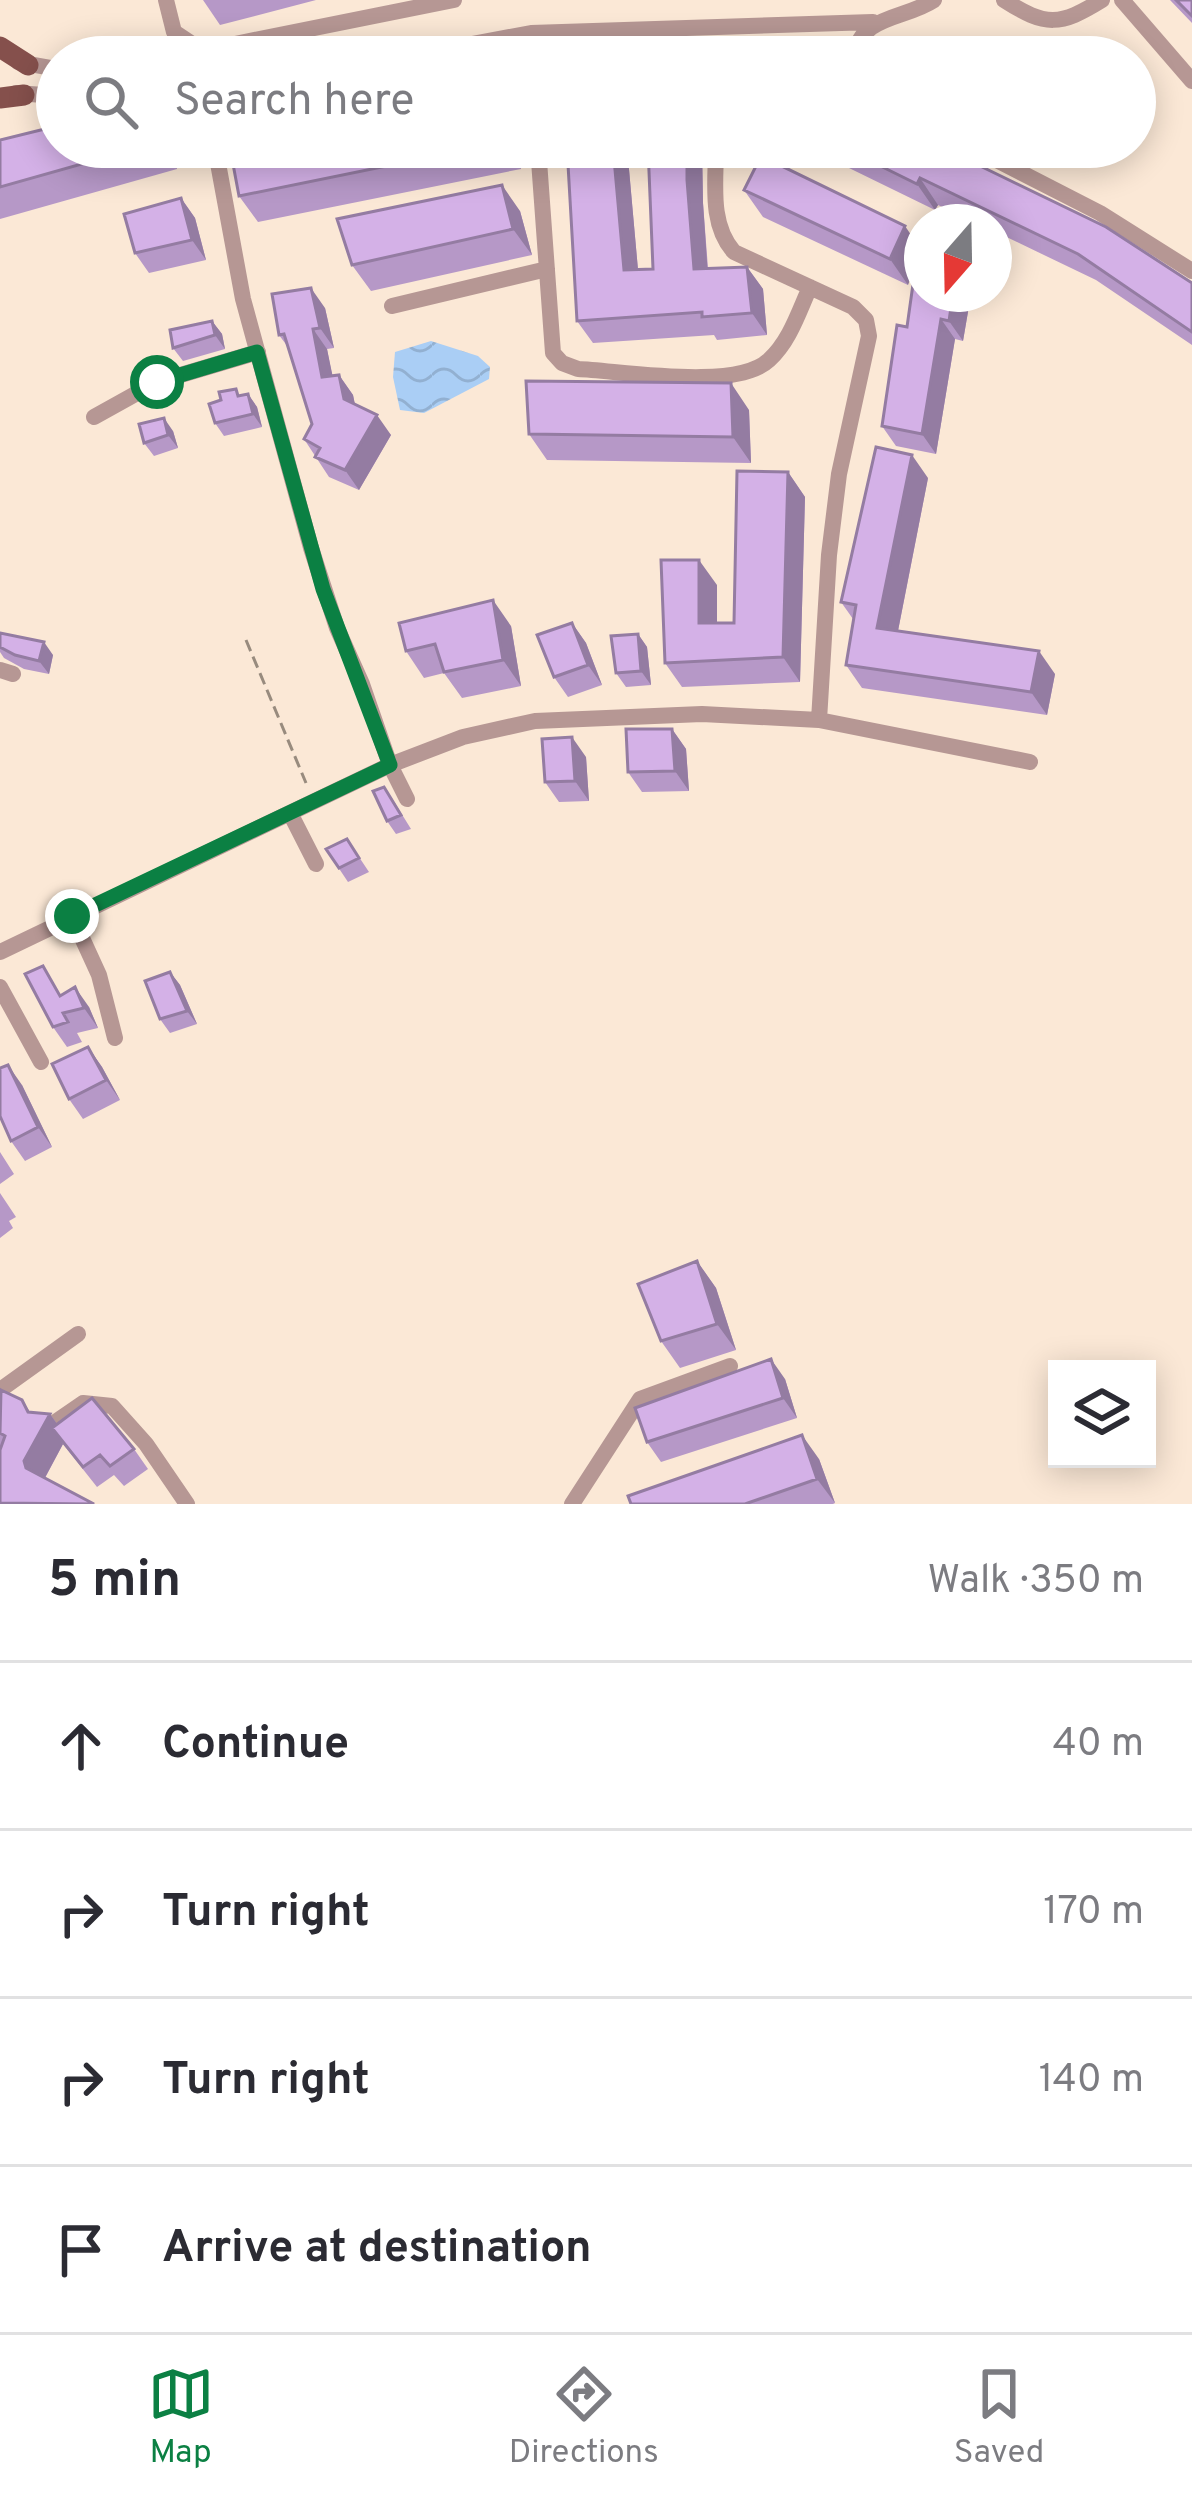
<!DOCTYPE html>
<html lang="en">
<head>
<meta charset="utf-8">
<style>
	:root { --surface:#fff; --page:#f2f2f3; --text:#2b2b33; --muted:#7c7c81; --line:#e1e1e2; --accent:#0b8043 }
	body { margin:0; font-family:Overpass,sans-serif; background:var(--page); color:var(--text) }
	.controls { position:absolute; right:36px; bottom:36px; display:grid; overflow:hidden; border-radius:0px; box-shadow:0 6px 30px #0003 }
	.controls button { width:108px; height:108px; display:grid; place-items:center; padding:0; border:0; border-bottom:3px solid var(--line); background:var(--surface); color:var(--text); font:60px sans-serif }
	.compass { position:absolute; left:904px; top:204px; width:108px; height:108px; border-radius:50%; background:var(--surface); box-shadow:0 6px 30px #0003; rotate:200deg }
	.stop { position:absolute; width:36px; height:36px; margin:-27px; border:9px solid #0b8043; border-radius:50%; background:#fff }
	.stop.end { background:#0b8043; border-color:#fff; box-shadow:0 3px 12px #0008 }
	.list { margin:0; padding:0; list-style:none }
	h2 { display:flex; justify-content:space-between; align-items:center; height:156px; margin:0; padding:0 48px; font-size:51px }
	h2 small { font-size:39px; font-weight:400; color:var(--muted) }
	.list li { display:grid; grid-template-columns:78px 1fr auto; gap:36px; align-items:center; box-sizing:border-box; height:168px; padding:0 48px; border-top:3px solid var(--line) }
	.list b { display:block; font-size:45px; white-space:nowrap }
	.list em { font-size:39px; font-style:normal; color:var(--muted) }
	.icon { flex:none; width:66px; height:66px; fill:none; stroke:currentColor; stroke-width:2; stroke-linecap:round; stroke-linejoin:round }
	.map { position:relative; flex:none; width:1192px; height:1504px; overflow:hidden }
	.search { position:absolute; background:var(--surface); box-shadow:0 6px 30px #0003; left:36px; right:36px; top:36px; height:132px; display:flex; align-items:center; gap:30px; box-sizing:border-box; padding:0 42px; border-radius:66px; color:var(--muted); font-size:45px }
	.sheet { height:828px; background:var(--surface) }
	nav { display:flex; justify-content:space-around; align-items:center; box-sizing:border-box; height:168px; border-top:3px solid var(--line); background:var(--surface); font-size:33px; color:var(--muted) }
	nav a { display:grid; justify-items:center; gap:6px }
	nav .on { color:var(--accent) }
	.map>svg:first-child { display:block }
	.water { fill:url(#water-waves) }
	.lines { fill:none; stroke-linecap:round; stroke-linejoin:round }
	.path { stroke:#988b7e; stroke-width:3; stroke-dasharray:12 6; stroke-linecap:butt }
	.minor { stroke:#b69794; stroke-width:16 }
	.major { stroke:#85504c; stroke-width:21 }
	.wall { fill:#b698c7 }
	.shaded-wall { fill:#947ca2 }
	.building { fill:#d4b1e7; stroke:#947ca2; stroke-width:3 }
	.route { stroke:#0b8043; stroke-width:15 }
</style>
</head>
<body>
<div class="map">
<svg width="1192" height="1504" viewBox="0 0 1192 1504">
	<defs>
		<pattern id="water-waves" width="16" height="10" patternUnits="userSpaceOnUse" patternTransform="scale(3)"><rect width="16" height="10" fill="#aacef5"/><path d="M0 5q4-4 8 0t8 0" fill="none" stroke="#92b0d1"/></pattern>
	</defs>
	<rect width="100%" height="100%" fill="#fbe8d6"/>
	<path class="water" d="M431,341L478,356L490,367L489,379L424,413L400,410L393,377L395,352Z"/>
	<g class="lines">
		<path class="path" d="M246,640L306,783"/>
		<path class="minor" d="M166,0L174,32L192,44L230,45L454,0
			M1004,0C1046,27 1060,26 1102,0
			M1122,0L1192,81
			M403,57L531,33L873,22
			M854,57C861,14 904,20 934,0
			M18,62L57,69
			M16,93L57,96
			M215,147L243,299L311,548L337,628L362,684L390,765L407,799
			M538,147L553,353L562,363L578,369C623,371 736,391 769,360C790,341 799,311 810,287
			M716,147C716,182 709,224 734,252L853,307L866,320L869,336L839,474L829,555L819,720
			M971,147L1100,213L1192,271
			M392,306L547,269
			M94,417L157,382L258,352
			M0,670L13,674
			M290,813L316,864
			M72,916L99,975L115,1038
			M0,952L390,765L463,737L535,721L702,714L819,720L1030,762
			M0,987L41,1062
			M0,1390L78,1334
			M51,1425L83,1403L112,1406L146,1444L187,1504
			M572,1504L640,1399L730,1366"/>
		<path class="major" d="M0,47L28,65
			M0,98L24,95"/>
	</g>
	<path class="wall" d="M203,0H316L220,25Z
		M1170,0H1192V23Z
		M0,140L57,147H170L177,169L0,219Z
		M236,147H515L521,169L258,222L239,196Z
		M627,147L638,270L653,269L648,147H702L703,203L708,268L747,267L763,289L767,335L717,340L714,335L593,343L577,321Z
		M806,147H941L1192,283V345L1096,280L994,231V222H975L938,205L935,210Z
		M744,190L905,226L908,285L763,217Z
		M181,198L195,218L206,260L149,273L135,253Z
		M520,211L532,255L371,291L352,265Z
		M922,294H966L970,300L963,341L955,339L936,454L896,446L882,426Z
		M325,308L334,348L327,349L332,375H339L353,395L355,405L391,435L359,490L329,477L304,439L312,424L288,347L279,335Z
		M212,321L222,334L225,349L183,361L173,348Z
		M248,394L257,407L262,427L224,436L215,423L241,396Z
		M749,410L751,463L547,460L529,434Z
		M173,431L178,448L154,456L144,443Z
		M788,472L805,497L800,682L682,687L665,663L717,585V623H734Z
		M928,478L898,631L1055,674L1047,715L862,688L846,665L853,619L841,602Z
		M572,623L586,643L602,685L568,697L554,677Z
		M511,626L521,686L462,698L444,673L424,678L406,651Z
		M0,633L53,655L49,674L24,669L4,658L0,652Z
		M638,634L647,647L651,685L626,687L616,673Z
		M672,729L686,749L689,791L642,792L628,772Z
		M586,757L589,801L559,802L545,782Z
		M384,787L393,800L411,829L396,834L387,821Z
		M347,839L369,872L348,882L326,849Z
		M170,972L180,985L197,1024L170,1033L160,1019Z
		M62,995L89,1007L98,1028L77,1033L82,1042L67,1047L53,1027Z
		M88,1047L102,1067L120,1100L83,1119L69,1099Z
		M22,1085L52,1147L25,1161L11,1141Z
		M0,1152L14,1174L0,1184Z
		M0,1193L16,1217L9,1221L13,1228L0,1238Z
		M697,1261L716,1288L736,1350L680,1368L661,1341Z
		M785,1379L797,1418L661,1462L647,1442Z
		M0,1392L30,1412L50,1414L57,1424L134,1449L148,1469L124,1486L114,1475L97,1487L63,1444L45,1478L94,1504H0Z
		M819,1459L835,1503L833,1504H631Z"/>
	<path class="shaded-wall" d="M161,147H170L177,169Z
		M506,147H515L521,169Z
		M613,147H627L640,292L624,270Z
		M687,147H702L703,203L709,291L694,269L687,180Z
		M920,178L938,205L935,210L917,184Z
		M502,185L520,211L532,255L513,229Z
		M181,198L195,218L206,260L192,240Z
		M905,226L922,251L908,285L890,259Z
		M747,267L763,289L767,335L752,313Z
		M311,288L325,308L334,348L320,328Z
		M953,294H966L970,300L963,341L949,321Z
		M941,319L955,339L936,454L922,434Z
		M212,321L222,334L225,349L215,335Z
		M313,329L327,349L337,397L322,377Z
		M339,375L353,395L358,419L344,399Z
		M731,383L749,410L751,463L733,437Z
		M248,394L257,407L262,427L253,414Z
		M377,415L391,435L359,490L345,470Z
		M164,418L173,431L178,448L168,435Z
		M912,455L928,478L894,651L877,628Z
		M788,472L805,497L800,682L783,657Z
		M699,560L717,585V648L699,623Z
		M493,600L511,626L521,686L503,660Z
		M572,623L586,643L602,685L588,665Z
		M638,634L647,647L651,685L641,671Z
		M44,642L53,655L49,674L39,661Z
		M1039,651L1055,674L1047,715L1031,692Z
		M672,729L686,749L689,791L675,771Z
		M572,737L586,757L589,801L575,781Z
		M170,972L180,985L197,1024L187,1011Z
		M75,987L89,1007L98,1028L84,1008Z
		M88,1047L102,1067L120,1100L106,1080Z
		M8,1065L22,1085L52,1147L38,1127Z
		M697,1261L716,1288L736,1350L717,1324Z
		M771,1359L785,1379L797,1418L783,1398Z
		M22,1400L38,1424L50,1414L67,1438L52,1428L63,1444L41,1485L26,1468L24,1461L28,1412Z
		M802,1435L819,1459L835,1503L817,1479Z"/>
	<path class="building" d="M1176,0H1192V16Z
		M57,126V147H142L0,187V140Z
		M236,147H480L239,196L230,148Z
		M567,147H613L624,270L653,269L648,147H687V180L694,269L747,267L752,313L702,317V312L577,321Z
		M842,147H941L1106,227L1192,283V332L1078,254L920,178L917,184Z
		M761,156L905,226L890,259L744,190Z
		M502,185L513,229L352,265L337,219Z
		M181,198L192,240L135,253L124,214Z
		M915,270L922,271V294H953L949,321L941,319L922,434L882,426L897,325L907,327Z
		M311,288L320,328L313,329L322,377L339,375L344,399L377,415L345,470L315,457L320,448L304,439L312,424L284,334L279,335L272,294Z
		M212,321L215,335L173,348L170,330Z
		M526,381L731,383L733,437L529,434Z
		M236,389L238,396L248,394L253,414L215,423L209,404L221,400L219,392Z
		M164,418L168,435L144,443L139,424Z
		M876,447L912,455L877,628L1039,651L1031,692L846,665L856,605L841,602Z
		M737,471L788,472L783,657L665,663L661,560H699V623H734Z
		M493,600L503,660L444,672L435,644L406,651L399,623Z
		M572,623L588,665L554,677L537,635Z
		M0,633L44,642L39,661L15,655L0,647Z
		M638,634L641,671L616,673L611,636Z
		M626,729H672L675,771L628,772Z
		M572,737L575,781L545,782L542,739Z
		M384,787L401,815L387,821L373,791Z
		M347,839L359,858L339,868L326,849Z
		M43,966L60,996L75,987L84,1008L63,1013L68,1022L53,1027L25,974Z
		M170,972L187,1011L160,1019L145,981Z
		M88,1047L106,1080L69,1099L52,1064Z
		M8,1065L38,1127L11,1141L0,1116V1068Z
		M697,1261L717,1324L661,1341L638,1284Z
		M771,1359L783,1398L647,1442L635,1408Z
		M1,1390L22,1400L28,1412L50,1414L24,1461L26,1468L94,1504L0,1503V1450L5,1436L0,1433Z
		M92,1398L134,1449L110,1466L100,1455L83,1467L52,1428Z
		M802,1435L817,1479L745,1504H631L628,1496Z"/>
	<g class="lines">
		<path class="route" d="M72,916L390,765L323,589L257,352L157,382"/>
	</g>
</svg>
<div class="controls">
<button><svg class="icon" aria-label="layers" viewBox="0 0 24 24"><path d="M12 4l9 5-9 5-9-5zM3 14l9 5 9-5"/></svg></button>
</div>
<svg class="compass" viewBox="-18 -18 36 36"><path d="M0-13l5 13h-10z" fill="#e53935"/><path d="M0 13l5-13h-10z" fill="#7c7c81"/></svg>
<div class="stop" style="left:157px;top:382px"></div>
<div class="stop end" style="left:72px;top:916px"></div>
<div class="search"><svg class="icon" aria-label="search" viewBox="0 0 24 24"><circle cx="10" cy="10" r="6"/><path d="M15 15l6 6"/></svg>Search here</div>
</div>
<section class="sheet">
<h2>5 min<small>Walk · 350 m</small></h2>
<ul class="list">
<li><svg class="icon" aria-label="ahead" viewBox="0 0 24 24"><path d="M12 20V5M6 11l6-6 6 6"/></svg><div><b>Continue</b></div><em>40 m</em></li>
<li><svg class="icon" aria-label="right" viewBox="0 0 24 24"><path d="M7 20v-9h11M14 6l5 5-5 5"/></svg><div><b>Turn right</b></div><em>170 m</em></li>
<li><svg class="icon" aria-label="right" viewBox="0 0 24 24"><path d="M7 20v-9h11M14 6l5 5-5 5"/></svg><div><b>Turn right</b></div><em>140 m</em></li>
<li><svg class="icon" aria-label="arrive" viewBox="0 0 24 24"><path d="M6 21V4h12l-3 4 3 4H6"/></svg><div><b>Arrive at destination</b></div></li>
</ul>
</section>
<nav>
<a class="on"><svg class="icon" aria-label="map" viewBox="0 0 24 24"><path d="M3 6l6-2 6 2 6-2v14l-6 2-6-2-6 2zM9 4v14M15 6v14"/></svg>Map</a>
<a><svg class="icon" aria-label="directions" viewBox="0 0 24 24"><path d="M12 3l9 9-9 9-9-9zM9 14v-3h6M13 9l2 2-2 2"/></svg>Directions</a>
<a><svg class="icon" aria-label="saved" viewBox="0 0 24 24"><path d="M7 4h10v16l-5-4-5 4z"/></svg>Saved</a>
</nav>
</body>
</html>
